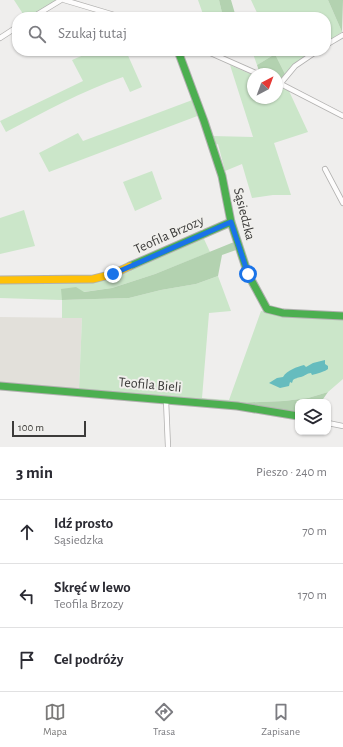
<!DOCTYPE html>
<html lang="pl">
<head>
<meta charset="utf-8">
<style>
	:root { --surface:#fff; --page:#f7f7f7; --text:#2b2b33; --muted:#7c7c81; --line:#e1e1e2; --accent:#7b7a79 }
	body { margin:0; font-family:"Alegreya Sans",sans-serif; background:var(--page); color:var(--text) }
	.controls { position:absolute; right:12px; bottom:12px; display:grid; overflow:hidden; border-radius:8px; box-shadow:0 1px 3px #0004 }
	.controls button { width:36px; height:36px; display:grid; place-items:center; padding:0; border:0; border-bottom:1px solid var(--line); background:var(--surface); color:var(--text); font:20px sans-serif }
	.compass { position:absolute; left:247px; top:68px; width:36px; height:36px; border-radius:50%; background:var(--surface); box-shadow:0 1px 3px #0004; rotate:41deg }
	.scale { position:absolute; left:12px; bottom:10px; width:74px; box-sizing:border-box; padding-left:4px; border:2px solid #3c3b3a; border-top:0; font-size:11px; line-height:14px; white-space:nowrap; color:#3c3b3a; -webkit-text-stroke:3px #f0efec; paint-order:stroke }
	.stop { position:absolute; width:12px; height:12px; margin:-9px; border:3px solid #1a73e8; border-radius:50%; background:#fff }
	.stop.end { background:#1a73e8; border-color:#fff; box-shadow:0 1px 4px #0008 }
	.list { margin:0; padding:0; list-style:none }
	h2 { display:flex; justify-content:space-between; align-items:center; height:52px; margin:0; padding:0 16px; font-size:17px }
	h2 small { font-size:13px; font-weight:400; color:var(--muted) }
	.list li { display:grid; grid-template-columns:26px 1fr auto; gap:12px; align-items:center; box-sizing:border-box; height:64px; padding:0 16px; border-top:1px solid var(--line) }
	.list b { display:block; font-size:15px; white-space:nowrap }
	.list p { margin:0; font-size:13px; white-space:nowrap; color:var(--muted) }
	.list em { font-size:13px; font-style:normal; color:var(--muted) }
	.icon { flex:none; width:22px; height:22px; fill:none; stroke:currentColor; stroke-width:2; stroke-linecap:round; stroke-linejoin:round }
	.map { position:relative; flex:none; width:343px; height:447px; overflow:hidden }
	.search { position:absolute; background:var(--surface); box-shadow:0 1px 3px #0004; left:12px; right:12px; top:12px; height:44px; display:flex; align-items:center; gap:10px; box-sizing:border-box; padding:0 14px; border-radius:16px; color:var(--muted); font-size:15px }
	.sheet { height:244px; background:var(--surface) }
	nav { display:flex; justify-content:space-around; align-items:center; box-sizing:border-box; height:56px; border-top:1px solid var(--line); background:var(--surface); font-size:11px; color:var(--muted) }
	nav a { display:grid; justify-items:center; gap:2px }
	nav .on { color:var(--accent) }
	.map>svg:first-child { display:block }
	.built { fill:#e2e0da }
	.green { fill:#cbe6c9 }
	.forest { fill:#b3d2b0 }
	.water { fill:#66bcbe }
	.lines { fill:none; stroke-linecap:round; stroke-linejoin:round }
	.street-casing { stroke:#b1b0af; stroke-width:6 }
	.fast-casing { stroke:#b1b0af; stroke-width:9 }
	.slow-casing { stroke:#b1b0af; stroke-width:9 }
	.street { stroke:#fdfcfc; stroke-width:4.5 }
	.fast { stroke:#4caf50; stroke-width:7 }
	.slow { stroke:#ffc107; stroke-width:7 }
	.route { stroke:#1a73e8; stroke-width:5 }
	.labels { text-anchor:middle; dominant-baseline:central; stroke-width:4; stroke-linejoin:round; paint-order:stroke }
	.street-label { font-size:14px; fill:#3c3b3a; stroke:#f0efec }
</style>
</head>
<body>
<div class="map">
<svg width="343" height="447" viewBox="0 0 343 447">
	<rect width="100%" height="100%" fill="#efeeed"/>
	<path class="built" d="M0,317L82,318L79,389L0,382Z"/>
	<path class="green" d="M14,0H55V2L30,17H25Z
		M198,0H219L223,17H204Z
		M251,0H328L342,32L326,43V17H259Z
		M93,51H95L97,54L105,51H126L142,87L130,92L123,77C82,91 44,112 6,132L0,121L83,81L72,60Z
		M252,51H313L294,64L285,74L275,54L257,65Z
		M230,65L253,75V98H277V86L289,91L308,132L274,143L291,195H273L252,198L242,164L225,171L218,144L214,145L212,136L253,137Z
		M195,99L200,115L49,172L39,153L78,133L83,141Z
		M152,171L162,199L135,211L123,182Z
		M24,210L35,246L0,254V218Z
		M201,237L204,239L210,252L155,274L112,288L83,292L62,289V300L129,298L161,290L196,284L218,276L231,311L209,313L202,398L229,400L261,311L337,320V318L343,319V379L328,392L308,398L284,401L232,403L79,389L82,318H62V300L0,298V282H91Z"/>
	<path class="forest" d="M219,0H231L236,17H223Z
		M328,0H343L342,32Z
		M275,54L285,74L281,79L279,80L277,79V74H263L259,71L257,65Z
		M234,242L236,250L222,255L218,276L196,284L161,290L129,298L62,300L61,289L76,287L84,292L112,288L155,274Z
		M328,392L321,402H298V415L232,403L284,401L308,398Z"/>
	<path class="water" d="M325,360V364L328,366V369C326,371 316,374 312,375L311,373C307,373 305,376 301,377C297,378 296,378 293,380L292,383L290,382L289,386L280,388L269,383L277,378L283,377C287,370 297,367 304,365L306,367L313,363Z"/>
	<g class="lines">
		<defs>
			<path id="street" d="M64,0L121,17
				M33,17L61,0
				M0,38L17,27
				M326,45L343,35
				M206,51L258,74
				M277,82L343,116
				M280,84L295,66L317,51
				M325,169L343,203
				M166,400L168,447
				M328,423L343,426"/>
			<path id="fast" d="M178,51L204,121L222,176L231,222L248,274L267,309L283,313L343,316
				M130,266L231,222
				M0,386L237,406L298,416"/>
			<path id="slow" d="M0,280L93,279L113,274L130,266"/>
		</defs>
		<use href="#street" class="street-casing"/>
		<use href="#fast" class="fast-casing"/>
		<use href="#slow" class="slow-casing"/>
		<use href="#street" class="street"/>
		<use href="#fast" class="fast"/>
		<use href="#slow" class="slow"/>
	</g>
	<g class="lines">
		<path class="route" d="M113,274L231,222L248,274"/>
	</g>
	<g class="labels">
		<g class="street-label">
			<text transform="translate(244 214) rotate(76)">Sąsiedzka</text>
			<text transform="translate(169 235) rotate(-24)">Teofila Brzozy</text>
			<text transform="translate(150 385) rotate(5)">Teofila Bieli</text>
		</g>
	</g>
</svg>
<div class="controls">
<button><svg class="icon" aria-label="layers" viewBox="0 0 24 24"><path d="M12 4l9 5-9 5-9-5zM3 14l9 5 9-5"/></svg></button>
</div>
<svg class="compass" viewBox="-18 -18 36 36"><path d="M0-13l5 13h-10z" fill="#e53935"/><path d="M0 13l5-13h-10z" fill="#7c7c81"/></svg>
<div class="scale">100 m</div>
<div class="stop" style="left:248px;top:274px"></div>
<div class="stop end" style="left:113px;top:274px"></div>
<div class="search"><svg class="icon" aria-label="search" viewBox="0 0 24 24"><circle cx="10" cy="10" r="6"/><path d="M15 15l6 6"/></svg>Szukaj tutaj</div>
</div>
<section class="sheet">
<h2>3 min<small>Pieszo · 240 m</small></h2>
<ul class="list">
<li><svg class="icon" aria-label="ahead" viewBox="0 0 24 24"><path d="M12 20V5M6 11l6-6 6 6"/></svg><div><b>Idź prosto</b><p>Sąsiedzka</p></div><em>70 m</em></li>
<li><svg class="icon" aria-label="left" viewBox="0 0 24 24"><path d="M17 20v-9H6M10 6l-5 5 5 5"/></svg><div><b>Skręć w lewo</b><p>Teofila Brzozy</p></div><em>170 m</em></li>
<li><svg class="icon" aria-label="arrive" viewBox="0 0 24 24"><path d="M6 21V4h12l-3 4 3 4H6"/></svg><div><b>Cel podróży</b></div></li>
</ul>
</section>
<nav>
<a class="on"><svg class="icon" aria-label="map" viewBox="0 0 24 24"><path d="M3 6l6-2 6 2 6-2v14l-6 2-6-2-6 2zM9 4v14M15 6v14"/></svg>Mapa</a>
<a><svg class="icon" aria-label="directions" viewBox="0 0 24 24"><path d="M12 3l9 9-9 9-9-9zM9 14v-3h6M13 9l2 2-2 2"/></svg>Trasa</a>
<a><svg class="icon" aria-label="saved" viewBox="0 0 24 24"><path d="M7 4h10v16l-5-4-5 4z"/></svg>Zapisane</a>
</nav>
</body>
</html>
